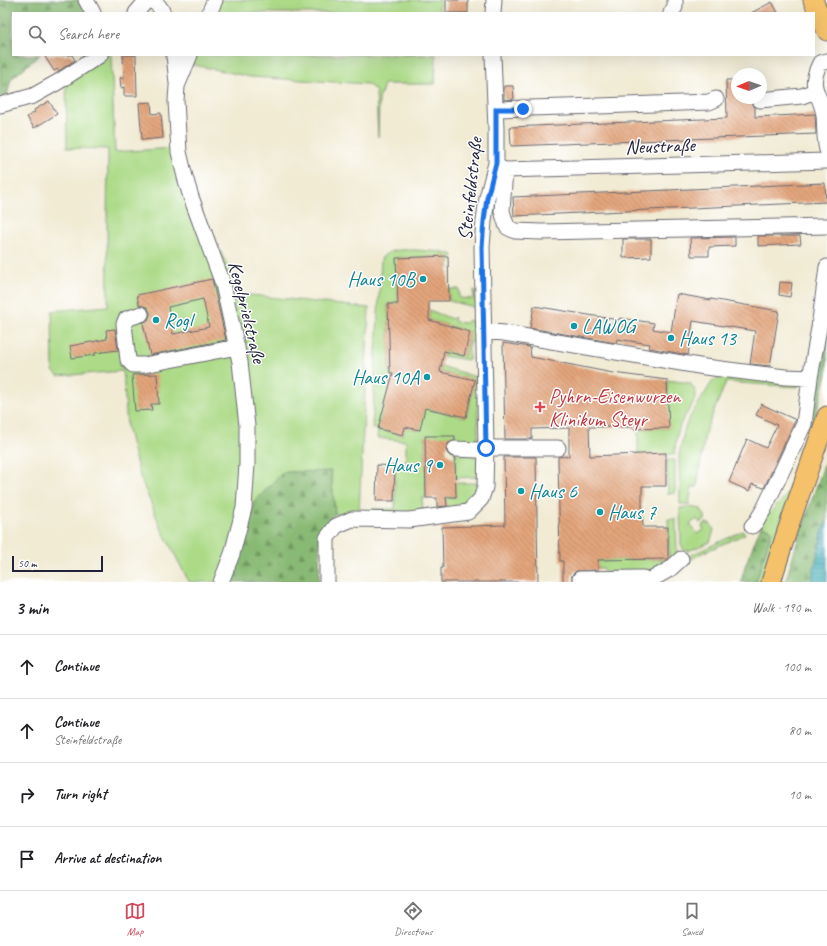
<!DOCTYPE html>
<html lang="en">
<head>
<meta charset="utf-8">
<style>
	:root { --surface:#fff; --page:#f2f2f2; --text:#202124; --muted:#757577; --line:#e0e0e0; --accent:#d1495b }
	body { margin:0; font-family:Caveat,sans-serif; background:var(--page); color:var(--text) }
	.compass { position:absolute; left:731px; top:68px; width:36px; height:36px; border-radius:50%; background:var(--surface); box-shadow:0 4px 16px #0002; rotate:268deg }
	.scale { position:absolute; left:12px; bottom:10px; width:91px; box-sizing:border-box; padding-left:4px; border:2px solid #22223b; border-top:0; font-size:11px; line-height:14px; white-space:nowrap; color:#22223b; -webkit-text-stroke:3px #fff; paint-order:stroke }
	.stop { position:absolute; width:12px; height:12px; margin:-9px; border:3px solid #1a73e8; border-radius:50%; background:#fff }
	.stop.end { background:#1a73e8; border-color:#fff; box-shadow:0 1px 4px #0008 }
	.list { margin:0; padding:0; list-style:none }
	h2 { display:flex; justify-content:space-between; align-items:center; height:52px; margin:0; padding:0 16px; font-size:17px }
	h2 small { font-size:13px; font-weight:400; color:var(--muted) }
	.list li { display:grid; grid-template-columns:26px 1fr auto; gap:12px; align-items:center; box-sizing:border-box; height:64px; padding:0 16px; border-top:1px solid var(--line) }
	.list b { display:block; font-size:15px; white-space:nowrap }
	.list p { margin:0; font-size:13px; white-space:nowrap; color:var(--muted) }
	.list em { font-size:13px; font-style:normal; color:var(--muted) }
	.icon { flex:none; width:22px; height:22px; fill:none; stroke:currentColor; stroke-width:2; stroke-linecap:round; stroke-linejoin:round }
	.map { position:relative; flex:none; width:827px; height:582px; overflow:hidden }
	.search { position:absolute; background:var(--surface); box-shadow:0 4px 16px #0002; left:12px; right:12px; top:12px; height:44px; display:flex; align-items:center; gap:10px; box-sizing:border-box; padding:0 14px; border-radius:0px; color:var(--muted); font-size:15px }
	.sheet { height:308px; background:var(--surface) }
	nav { display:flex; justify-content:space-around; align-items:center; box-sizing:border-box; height:56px; border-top:1px solid var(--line); background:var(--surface); font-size:11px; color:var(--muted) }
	nav a { display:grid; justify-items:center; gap:2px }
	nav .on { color:var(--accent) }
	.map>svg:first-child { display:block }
	.grass { fill:#acda87; stroke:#677e61 }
	.forest { fill:url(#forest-firs); stroke:#566e58 }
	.water { fill:url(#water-rules); stroke:#2e6778 }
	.building { fill:url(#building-back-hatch); fill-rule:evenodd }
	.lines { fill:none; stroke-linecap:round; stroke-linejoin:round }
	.minor-casing { stroke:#6a6871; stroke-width:17 }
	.major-casing { stroke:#6a6871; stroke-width:21 }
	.minor { stroke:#fff; stroke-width:15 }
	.major { stroke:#f5c16b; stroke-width:19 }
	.route { stroke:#1a73e8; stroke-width:5 }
	.culture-dot { fill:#0f9aa8; stroke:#fff; stroke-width:1.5 }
	.health-dot { fill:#e0444e; stroke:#fff; stroke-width:1.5 }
	.labels { text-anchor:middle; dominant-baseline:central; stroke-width:3; stroke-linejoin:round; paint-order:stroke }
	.street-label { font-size:20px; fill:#22223b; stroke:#fff }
	.culture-label { font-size:20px; fill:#0d838f; stroke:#fff; text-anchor:start }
	.health-label { font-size:20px; fill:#be3a42; stroke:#fff; text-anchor:start }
</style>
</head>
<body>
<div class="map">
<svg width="827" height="582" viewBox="0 0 827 582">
	<defs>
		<pattern id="forest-firs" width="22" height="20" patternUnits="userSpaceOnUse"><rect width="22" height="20" fill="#89ba74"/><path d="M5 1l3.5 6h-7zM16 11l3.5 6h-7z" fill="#709760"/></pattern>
		<pattern id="water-rules" width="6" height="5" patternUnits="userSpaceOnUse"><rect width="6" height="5" fill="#3bacb6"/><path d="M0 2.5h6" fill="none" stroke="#318c95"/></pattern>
		<pattern id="building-back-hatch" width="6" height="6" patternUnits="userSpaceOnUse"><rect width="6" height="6" fill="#e3a57c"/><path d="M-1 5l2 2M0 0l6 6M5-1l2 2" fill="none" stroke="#b88667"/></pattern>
	</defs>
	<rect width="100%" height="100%" fill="#fff"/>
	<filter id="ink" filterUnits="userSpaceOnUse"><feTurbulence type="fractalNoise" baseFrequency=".025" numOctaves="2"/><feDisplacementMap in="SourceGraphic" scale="8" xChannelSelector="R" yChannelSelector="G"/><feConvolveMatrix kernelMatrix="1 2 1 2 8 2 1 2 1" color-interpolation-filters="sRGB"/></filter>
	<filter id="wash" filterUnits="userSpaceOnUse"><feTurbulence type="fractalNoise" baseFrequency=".012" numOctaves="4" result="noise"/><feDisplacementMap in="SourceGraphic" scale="16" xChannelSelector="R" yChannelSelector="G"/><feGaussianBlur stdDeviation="0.9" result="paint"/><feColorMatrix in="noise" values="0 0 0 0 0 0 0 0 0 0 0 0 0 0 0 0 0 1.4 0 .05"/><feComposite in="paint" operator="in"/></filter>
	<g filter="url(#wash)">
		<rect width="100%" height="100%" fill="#f1ebd4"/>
		<path class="grass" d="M218,0H440L439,13H212Z
			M105,55H111L115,152L174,148C195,197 216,246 242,294L369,308L359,512L335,514L331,471L255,501L231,582H189L161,528L140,477L127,427L123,371L58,376L53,371L52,311L108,306L107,224L108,149L67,148L66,80Z
			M193,55H436L435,84H384L379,100L378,137L376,91L368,84L251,77L190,64Z
			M416,250L444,252L453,255L448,268L447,256L397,258L398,304H388L390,373H394L378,429L403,435L405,427L420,430L426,400L432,410L466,417L475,380L440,372L441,366L476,377L478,380V442L476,444L455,443L454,436L425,437L426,498H422L423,513L420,514L373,512L372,509H395V466L406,462V441L377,438L378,429H372L381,259C388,248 404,250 416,250Z
			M449,289H459V298L473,299L474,290H475L476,312H475L474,307L449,301Z
			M429,310L452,319L454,317L455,322L465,323L468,320L479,324V342H469V360L443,356L444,351L464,356L470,332L429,320Z
			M720,377H726L798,383V387L726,382L705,433L697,487H692L689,504H680L679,455L685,427L688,420L712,382Z
			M667,380L690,383L696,392C696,403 686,413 681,423C677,433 675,444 675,454L638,455V429L668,428Z
			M812,413L818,416L771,550L761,582H756L772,531L761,526L764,518L786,496L809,431Z
			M455,453L477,456L478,460V477L455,478Z
			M667,460H675V493L668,494Z
			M455,483H478V490L471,504L437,511V507H447L446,497H456Z
			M689,507L701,509L705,516V520L700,523L697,519L690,524L697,534L704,530L702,526L706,523L710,524L714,530L710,542L688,551L683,549L681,544L680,508Z
			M668,519H676L677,552C674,561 659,570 650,571L604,572L603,568H598L597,560L669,559Z
			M743,531L745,534L698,555L681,567L688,557L693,554Z"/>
		<path class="forest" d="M0,0H82L89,13H13V55H40L11,79L6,100L0,102Z
			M827,328V374L816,415L812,413Z
			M827,457V521L824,526L811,582H785L800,533Z
			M331,471L335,514L327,522L320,533L319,582H231L255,501L283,472Z
			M761,526L772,530L756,582H741L745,566Z"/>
		<path class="water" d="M827,521V582H811L824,526Z"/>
		<g id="blocks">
			<path class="building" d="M446,0H468V13H446Z
				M772,2L778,13H751Z
				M44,55H72L75,60L59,71L58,69L54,71Z
				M123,55H136L137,96H124V87L121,88L120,78H124Z
				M726,80H737V98H751L752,105L755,107V117L815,114L816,134L511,146L510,127L727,118Z
				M504,86H513L514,99L504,100Z
				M49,101L57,114L34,128L27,117L35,112L34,110Z
				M151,102L152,114L161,113L163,138L142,140L139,103Z
				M825,183L826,202L514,216L513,197Z
				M758,236H800L801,244L758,246Z
				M735,237V246L709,247V256H691L690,238Z
				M623,239H651V257L623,258Z
				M448,256L449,301H429V320L470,332L464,356L444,351L440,372L475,380L466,417L425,408L420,430L405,427L403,435L378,429L393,373H390L388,304H398L396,258Z
				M212,279L226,340L150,355L143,323L148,320L150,315V312L147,307L139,305L137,295ZM203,299L209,327L173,334L168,307Z
				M780,282L792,283L790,297L779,295Z
				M677,294L711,300V299L779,311L770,366L750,364L755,331L693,321L688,355L649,348L650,344L617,339L616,343L530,328L534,306L619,320L620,318L654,323L653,329L671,332Z
				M115,329L118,350L95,353V355L72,358L70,346L107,339L106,330Z
				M503,343L530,347L531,357L613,373L667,380L669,428L633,429L632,427H589L590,456L666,453V486H642V506L643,527H668V559L598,560V570L576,571L572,575V582H563V561H560L558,457L569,456V428L532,429V439H505Z
				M157,374L159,404H151L152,410L135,411L132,375Z
				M761,404L796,420L795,421L764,488L752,484L749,491L729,482L747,439L766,448L777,425L756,415Z
				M425,436H455V440L448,444L446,449L447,453L450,456L455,458L456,497H446L447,506L437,507V498H426Z
				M504,457H536L538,582H441V568H443L442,527L505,525Z
				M377,465L395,466L394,501H376Z"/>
		</g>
	</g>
	<g filter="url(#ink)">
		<use href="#blocks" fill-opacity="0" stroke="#6a6871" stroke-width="1"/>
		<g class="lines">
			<defs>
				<path id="minor" d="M86,0L93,13
					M136,13L147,0C155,1 160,6 163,13
					M209,13L215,0
					M493,13L494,0
					M671,13L675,7V0
					M174,55L177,83
					M190,55L177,86L176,101L179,152L185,177L191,197L223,284L240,362L247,426V464L244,508L232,554L221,582
					M827,61L820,63C807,89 820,91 824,115C825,127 824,138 827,150
					M760,100L802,96L815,91
					M0,105L33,96L58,82L100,55
					M496,109L599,106L709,102L716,99
					M498,166L500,168L505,170L827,161
					M505,170L502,211L507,227L515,231L541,232L827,226
					M141,314L126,319L124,324L128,360L133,365H144L237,347
					M484,331L504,333L705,367L785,377L810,378
					M455,449L477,450L486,448H558
					M752,526L756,522L764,509L804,424L810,378L819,328L827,267
					M580,579L639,578H643L647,582
					M327,582V538L336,526L352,519L409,520L468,512L481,499L485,487L486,448L482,247L484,221L487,198L496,163V129L493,55
					M647,582L670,569L681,559"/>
				<path id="major" d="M813,0L827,31
					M771,582L787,531L827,416"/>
			</defs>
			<use href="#minor" class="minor-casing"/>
			<use href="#major" class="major-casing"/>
			<use href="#minor" class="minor"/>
			<use href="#major" class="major"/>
		</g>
	</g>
	<g class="lines" filter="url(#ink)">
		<path class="route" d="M486,448L482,247L484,221L487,198L496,163V109H523"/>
	</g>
	<g class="culture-dot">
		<circle cx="423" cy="279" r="4"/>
		<circle cx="156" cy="320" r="4"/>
		<circle cx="574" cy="326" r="4"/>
		<circle cx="671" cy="338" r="4"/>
		<circle cx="427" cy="377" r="4"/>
		<circle cx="440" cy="465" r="4"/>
		<circle cx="521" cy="491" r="4"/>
		<circle cx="600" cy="512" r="4"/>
	</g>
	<path class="health-dot" d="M538 401h4v4h4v4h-4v4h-4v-4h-4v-4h4z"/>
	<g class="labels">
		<g class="street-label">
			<text transform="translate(660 146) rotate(-2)">Neustraße</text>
			<text transform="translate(470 189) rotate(-84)">Steinfeldstraße</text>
			<text transform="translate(247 312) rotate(76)">Kegelprielstraße</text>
		</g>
		<g class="culture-label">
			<text x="415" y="279" text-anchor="end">Haus 10B</text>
			<text x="164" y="320">Rogl</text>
			<text x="582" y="326">LAWOG</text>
			<text x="679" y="338">Haus 13</text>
			<text x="419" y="377" text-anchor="end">Haus 10A</text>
			<text x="432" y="465" text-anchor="end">Haus 9</text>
			<text x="529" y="491">Haus 6</text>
			<text x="608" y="512">Haus 7</text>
		</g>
		<g class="health-label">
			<text x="549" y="396">Pyhrn-Eisenwurzen<tspan x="549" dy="23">Klinikum Steyr</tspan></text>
		</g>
	</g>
</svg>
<svg class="compass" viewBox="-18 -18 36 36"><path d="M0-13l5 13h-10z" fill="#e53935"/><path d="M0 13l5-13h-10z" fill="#757577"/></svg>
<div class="scale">50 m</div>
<div class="stop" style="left:486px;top:448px"></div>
<div class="stop end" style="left:523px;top:109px"></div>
<div class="search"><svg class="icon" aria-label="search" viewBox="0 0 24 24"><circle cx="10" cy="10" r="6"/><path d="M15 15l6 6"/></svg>Search here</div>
</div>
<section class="sheet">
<h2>3 min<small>Walk · 190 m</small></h2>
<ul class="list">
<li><svg class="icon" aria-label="ahead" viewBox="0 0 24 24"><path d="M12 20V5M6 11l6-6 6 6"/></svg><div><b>Continue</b></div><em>100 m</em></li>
<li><svg class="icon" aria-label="ahead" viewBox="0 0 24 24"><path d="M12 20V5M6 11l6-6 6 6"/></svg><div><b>Continue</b><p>Steinfeldstraße</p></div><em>80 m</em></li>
<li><svg class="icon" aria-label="right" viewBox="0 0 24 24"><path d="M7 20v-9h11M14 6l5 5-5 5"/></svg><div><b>Turn right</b></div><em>10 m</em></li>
<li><svg class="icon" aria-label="arrive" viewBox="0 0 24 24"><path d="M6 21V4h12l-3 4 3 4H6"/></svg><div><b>Arrive at destination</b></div></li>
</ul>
</section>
<nav>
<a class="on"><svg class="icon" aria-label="map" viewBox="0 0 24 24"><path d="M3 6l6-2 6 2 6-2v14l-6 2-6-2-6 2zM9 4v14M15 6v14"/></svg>Map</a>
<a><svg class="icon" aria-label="directions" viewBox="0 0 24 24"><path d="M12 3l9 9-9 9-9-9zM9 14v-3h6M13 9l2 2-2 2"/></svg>Directions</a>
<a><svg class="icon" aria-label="saved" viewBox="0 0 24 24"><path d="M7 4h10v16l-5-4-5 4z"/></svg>Saved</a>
</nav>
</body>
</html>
